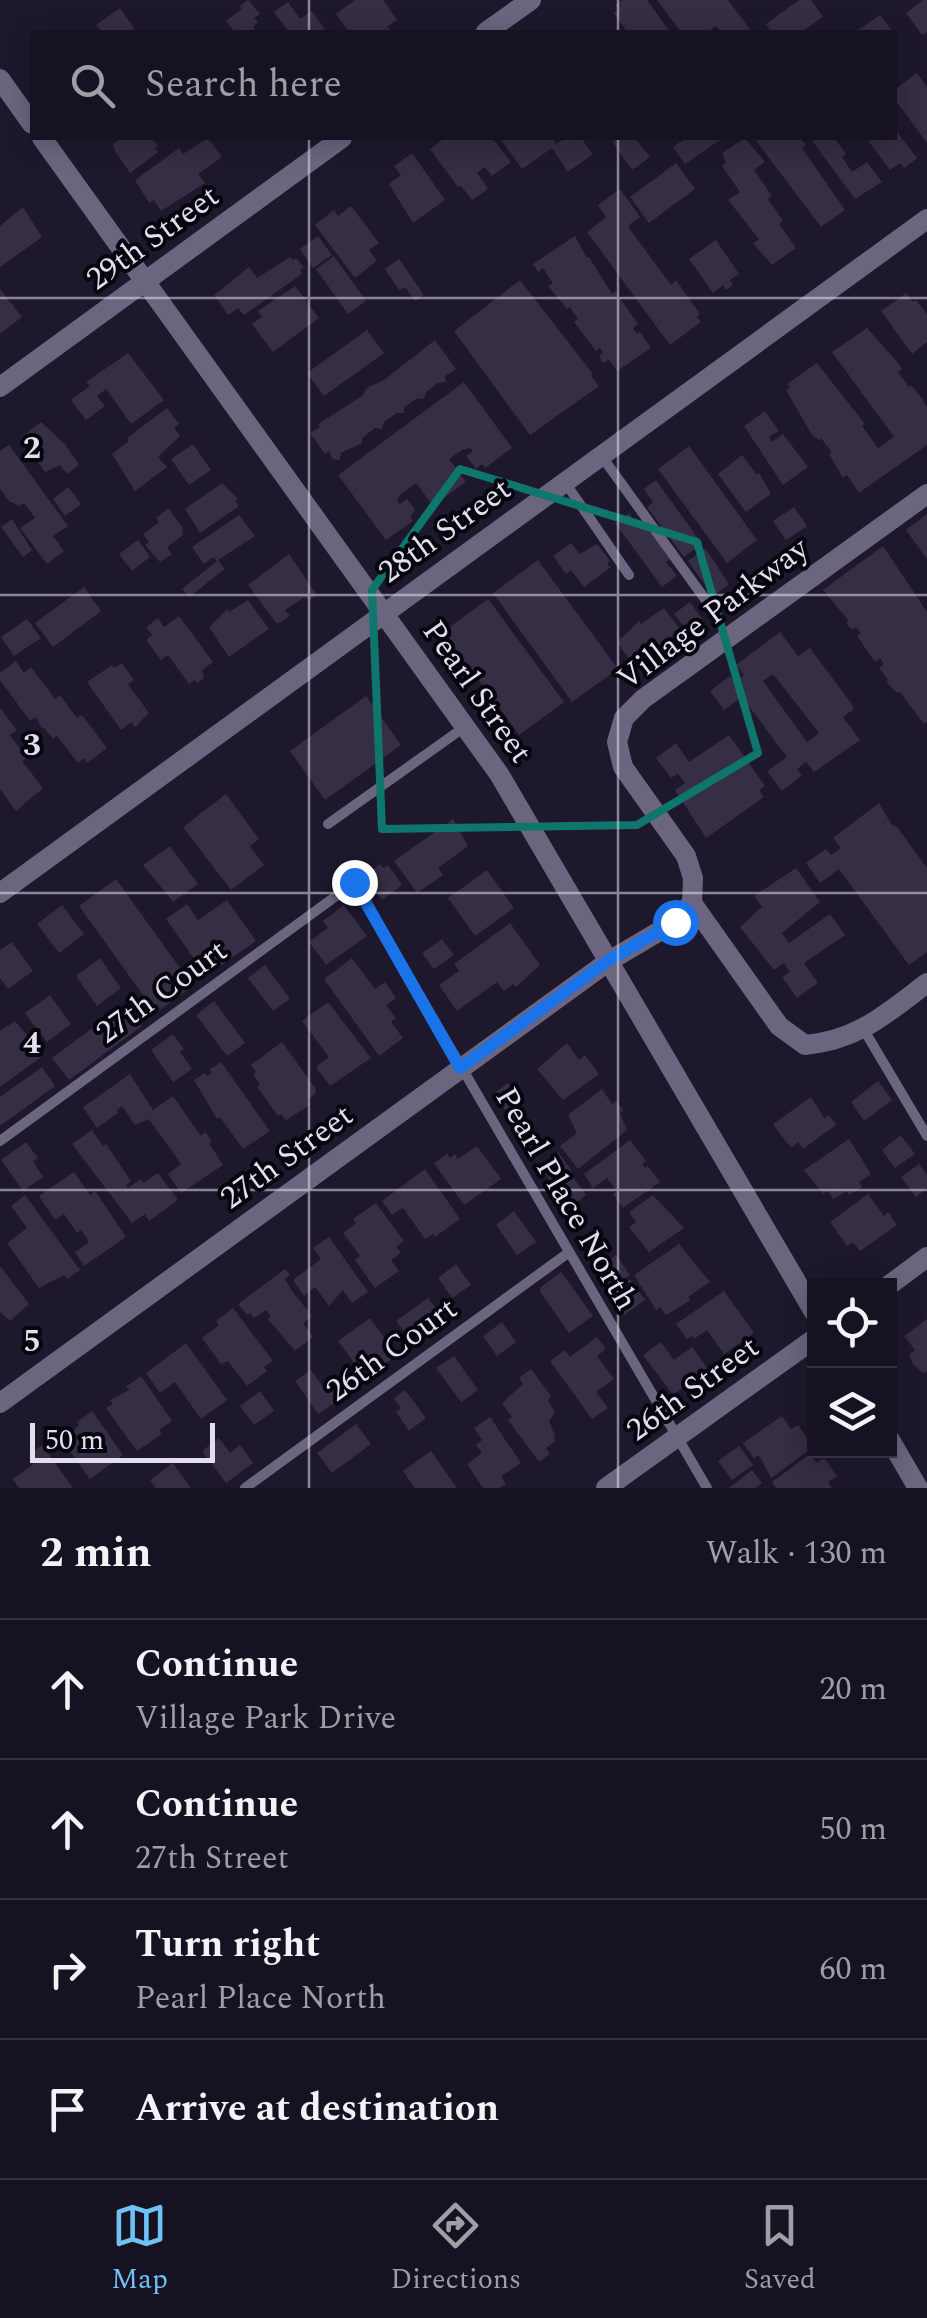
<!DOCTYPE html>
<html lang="en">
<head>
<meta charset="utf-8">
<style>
	:root { --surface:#161222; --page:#1f1b2a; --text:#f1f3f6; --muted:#9e9ea5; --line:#353240; --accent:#70c1f4 }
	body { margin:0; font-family:Spectral,serif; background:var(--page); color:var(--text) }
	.controls { position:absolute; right:30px; bottom:30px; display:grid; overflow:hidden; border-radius:0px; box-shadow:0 5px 25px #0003 }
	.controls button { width:90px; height:90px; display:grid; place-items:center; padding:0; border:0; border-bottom:2px solid var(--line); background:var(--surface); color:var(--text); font:50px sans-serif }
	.scale { position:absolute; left:30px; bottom:25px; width:185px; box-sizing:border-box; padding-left:10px; border:5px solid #e2dfee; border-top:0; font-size:28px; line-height:35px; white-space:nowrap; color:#e2dfee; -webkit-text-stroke:8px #07050d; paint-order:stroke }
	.stop { position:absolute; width:30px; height:30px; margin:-22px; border:8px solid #1a73e8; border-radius:50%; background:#fff }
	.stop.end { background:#1a73e8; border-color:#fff; box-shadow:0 2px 10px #0008 }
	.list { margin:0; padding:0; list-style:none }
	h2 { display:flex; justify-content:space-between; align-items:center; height:130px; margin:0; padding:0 40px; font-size:42px }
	h2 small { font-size:32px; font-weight:400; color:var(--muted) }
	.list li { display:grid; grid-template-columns:65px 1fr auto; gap:30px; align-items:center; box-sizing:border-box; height:140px; padding:0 40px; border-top:2px solid var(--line) }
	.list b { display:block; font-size:38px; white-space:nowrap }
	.list p { margin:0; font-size:32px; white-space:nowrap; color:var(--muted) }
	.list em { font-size:32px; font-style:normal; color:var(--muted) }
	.icon { flex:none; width:55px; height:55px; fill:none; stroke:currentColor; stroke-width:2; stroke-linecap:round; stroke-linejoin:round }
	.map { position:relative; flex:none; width:927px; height:1488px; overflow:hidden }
	.search { position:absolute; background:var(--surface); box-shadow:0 5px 25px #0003; left:30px; right:30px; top:30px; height:110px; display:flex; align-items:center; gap:25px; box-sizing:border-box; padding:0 35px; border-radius:0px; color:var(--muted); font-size:38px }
	.sheet { height:690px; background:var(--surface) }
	nav { display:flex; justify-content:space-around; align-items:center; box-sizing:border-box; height:140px; border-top:2px solid var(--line); background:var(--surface); font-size:28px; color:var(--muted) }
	nav a { display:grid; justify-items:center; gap:5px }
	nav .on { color:var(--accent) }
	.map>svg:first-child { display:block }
	.building { fill:#352e44; fill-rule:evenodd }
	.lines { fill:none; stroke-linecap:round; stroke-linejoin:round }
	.lane { stroke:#6b657f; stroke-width:10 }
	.street { stroke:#6b657f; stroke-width:20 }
	.route { stroke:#1a73e8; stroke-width:12 }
	.marked { fill:none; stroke:#0f766e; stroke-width:8; stroke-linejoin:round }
	.grid { fill:none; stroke:#e2dfee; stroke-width:2.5; stroke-opacity:0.55 }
	.labels { text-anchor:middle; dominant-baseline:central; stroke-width:8; stroke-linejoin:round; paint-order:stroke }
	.street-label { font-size:32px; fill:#e2dfee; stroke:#07050d }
	.grid-label { font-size:32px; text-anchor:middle; font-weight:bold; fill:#e2dfee; stroke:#07050d; stroke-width:8; stroke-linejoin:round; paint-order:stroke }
</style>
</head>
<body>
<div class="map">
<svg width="927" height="1488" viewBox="0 0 927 1488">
	<rect width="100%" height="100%" fill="#1e182d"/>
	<path class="building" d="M248,0L260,14L254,18L258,22L253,27L257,32H235L226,21L242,9L240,6Z
		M355,0H383L397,20L387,27L392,32H349L336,14Z
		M622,0H647L670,32H627L614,13L618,9L615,5Z
		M657,0H728L752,32H722L716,26L707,32H681Z
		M799,0H811L823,17L801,32H771L766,24Z
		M923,0H927V32L922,35L906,13Z
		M288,2L300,19L312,11L327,32H289L274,12Z
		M120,8L135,30L131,32H102L96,25Z
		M880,15L893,32H855Z
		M917,73L927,87V143L894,98V90Z
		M897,132L917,158L904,168L900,163L890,170L869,142L875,138H894Z
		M117,138H152L158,146L155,148L158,152L130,173L115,151L113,144L119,140Z
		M208,138L222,157L198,174L205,183L161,211L154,200L149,203L135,180L179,148L183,154Z
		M445,138H492L511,162L492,176L485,167L477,173L488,189L472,200L461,186L458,187L430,149Z
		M500,138H552L556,144L566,138H581L593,154L568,172L552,148L522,169Z
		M618,138H635L650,157L632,170L612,142Z
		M686,138H723L685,164L673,147Z
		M745,138L765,162L754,170L772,196L768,199L783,221L779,224L796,248L772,265L753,243L759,239L728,200L740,192L722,166L726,163L722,153Z
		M754,138H800L806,145L802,148L845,210L821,227Z
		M810,138H834L846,154L842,157L852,172L867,162L882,182L855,199Z
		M412,153L445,200L413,223L389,184L401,175L394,166Z
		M676,163L695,189L649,223L630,197Z
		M620,189L640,217L630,224L629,228L671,285L676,280L700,314L697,317L701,322L670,345L587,232L606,217L598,205Z
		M351,206L379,243L369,250L377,261L355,278L315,225L334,210L338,216Z
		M23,207L42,237L0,267V226Z
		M318,236L332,255L313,268L300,249Z
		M575,236L587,258L589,257L612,294L615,291L638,324L633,328L637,334L640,332L651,348L617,371L609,360L603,363L599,356L603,353L600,348L596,351L574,322L578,319L570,307L567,309L548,286L553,283L543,268L538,272L533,264Z
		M716,240L739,274L730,280L733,285L726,290L723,285L713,293L689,259Z
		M334,256L366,301L348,314L316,269Z
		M290,257L293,260L296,258L304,268L300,270L302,274L244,315L238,308L228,315L214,295L249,267L257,278Z
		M399,259L424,295L415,301L405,287L399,290L385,269Z
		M520,280L593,374L591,376L599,386L530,435L454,331Z
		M295,286L319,318L273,352L252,324L262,317L258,311Z
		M0,289L22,317L0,334Z
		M906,293L913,302L916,300L927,314V342L912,354L881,311Z
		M867,328L898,363L902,369L898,372L909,387L911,385L922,398L927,408V445L859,493L847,475L843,478L829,454L832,453L821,438L819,440L812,435L786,390L790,388L787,384L817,363L865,424L862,426L878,448L894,437L832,352Z
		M367,330L384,353L324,396L307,373Z
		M435,340L456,369L445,376L446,382L438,383L426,392L424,399L418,398L404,407V413H397L384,422L382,429L375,428L362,438V443L341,453L340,460L332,459L329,451L325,454L310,433L320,427L318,424L362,396L367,388L384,380Z
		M128,353L164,400L131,424L106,389L97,396L105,406L86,420L71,400L90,386L86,382Z
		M464,382L512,448L485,468L482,464L476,469L466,456L473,451L470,448L462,450L449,459L466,482L433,506L416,483L400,495L397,500L400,504L407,499L415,510L410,517L413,521L386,540L338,475Z
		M167,408L179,424L174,428L180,436L158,457L167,467L135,491L112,454L129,441L127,438Z
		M765,411L779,431L769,437L772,442L783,434L808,467L783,485L744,426Z
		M41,422L65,444L79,465L67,474L60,465L45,472L20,438Z
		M193,444L211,470L189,485L171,459Z
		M9,445L68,526L53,536L64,551L47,564L20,528L35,518L24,503L19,506L9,501L0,489V451Z
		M689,446L757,540L727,563L658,469Z
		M742,455L756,474L759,473L771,494L746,512L718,474Z
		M656,480L702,544L684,557L647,507L653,502L644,489Z
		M222,483L238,499L235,501L239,506L200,533L185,509Z
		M68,487L81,504L65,516L53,499Z
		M794,507L807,526L786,540L773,521Z
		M168,508L182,527L183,535L167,547L172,554L160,562L145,545L149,542L143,534L159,522L156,518Z
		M629,513L640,528L645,524L670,559L666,562L677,576L662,587L615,523Z
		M927,514V559L906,530Z
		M239,515L255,536L218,560L225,569L189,597L182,589L217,561L213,557L204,564L192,547Z
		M12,519L32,550L23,557L1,527Z
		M138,540L150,557L132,571L119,554Z
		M571,543L580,554L597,544L610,561L607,563L610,568L584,587L571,570L566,574L553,556Z
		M883,546L927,612V722L924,724L900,692L898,693L886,682L888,680L879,668L884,664L880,658L875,662L857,636L861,633L856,627L852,630L846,623L849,621L823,590Z
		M705,548L729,584L713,596L688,561Z
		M289,554L316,594L312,599L303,598L285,610L290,616L277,624L248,585Z
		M538,560L618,669L572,702L493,593Z
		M84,587L101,611L53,647L35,623Z
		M488,599L564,702L519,735L443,632Z
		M248,600L269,629L229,657L209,627L228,609L229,612Z
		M690,602L707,626L692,637L674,614Z
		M664,608L685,636L637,671L617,642L639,621L641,624Z
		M179,616L213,662L202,670L204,678L197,683L195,680L189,684L168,655L161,660L146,640L152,635L146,627L158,618L164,627Z
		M27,619L41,638L14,656L1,637Z
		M780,632L798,656L810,648L851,703L854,709L843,717L860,740L814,772L806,762L797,769L802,775L782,791L767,771L787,757L742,697L724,710L710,691L730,676L735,683L744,675L736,665ZM773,674L819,733L807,742L763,681Z
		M16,661L24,673L31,667L55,699L60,695L77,718L82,715L107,748L87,763L84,758L78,763L57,736L53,739L44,728L42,729L36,717L30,721L0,680V673Z
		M122,663L134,680L128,684L149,713L135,727L131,722L121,730L87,682L112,665L114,668Z
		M366,696L401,745L325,800L290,751Z
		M0,708L17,730L10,735L27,758L22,761L43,788L16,811L0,789Z
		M729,735L765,786L759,790L764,797L706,838L675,790L685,783L678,774L671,778L656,758L676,743L689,762Z
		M226,794L259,839L250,846L264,865L231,890L183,827Z
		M879,803L892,825L897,827L927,868V952L909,965L839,869L820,883L806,863L826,849L831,855L841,848L833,838Z
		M453,819L468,846L438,868L443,875L417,893L394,861Z
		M170,846L198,884L173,902L143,865Z
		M380,864L383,868L388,865L402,885L382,900L364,876Z
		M796,868L820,902L782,933L789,943L830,914L845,935L804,963L818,983L797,998L782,977L790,972L784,963L774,970L740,927L762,907L754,896Z
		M487,870L514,908L475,936L448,898Z
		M116,879L193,986L156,1013L79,906Z
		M227,900L256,941L206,976L166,919L187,904L198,920Z
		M62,905L84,934L59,953L37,924Z
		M344,905L367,936L326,965L309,942L328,928L323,921Z
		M510,923L540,965L516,987L513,984L504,991L497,982L457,1011L439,985L459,971L454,964Z
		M442,939L454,955L434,969L422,953Z
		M12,942L33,971L8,989L0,978V950Z
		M100,958L121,988L97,1006L76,976Z
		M352,958L375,989L385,982L396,998L386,1005L396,1018L391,1022L403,1038L379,1056L324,979Z
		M265,965L290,999L273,1011L248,978Z
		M50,995L71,1024L47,1042L25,1013Z
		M214,1001L245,1043L227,1056L196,1015Z
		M328,1002L371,1058L330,1086L316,1067L329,1057L302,1021Z
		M125,1004L142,1026L69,1080L52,1058Z
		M15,1021L44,1055L0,1087V1031Z
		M173,1034L184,1049L180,1052L192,1069L173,1082L151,1050Z
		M282,1042L315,1088L316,1093L307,1100L310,1105L286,1120L281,1114L278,1116L257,1087L260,1084L253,1075L256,1072L251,1065Z
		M567,1043L579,1060L585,1055L599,1074L563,1100L537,1069Z
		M221,1062L270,1131L243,1149L220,1117L217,1119L194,1080L205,1073L207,1076L212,1073L209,1070Z
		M42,1067L55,1086L0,1126V1097Z
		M130,1074L153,1110L173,1096L201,1136L205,1132L212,1141L209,1143L223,1165L181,1193L168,1174L181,1164L149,1119L135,1125L122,1106L117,1110L110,1099L118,1113L97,1128L83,1107Z
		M878,1081L892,1100L864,1121L851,1102Z
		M508,1083L523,1103L508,1114L494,1093Z
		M602,1089L612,1104L616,1101L623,1110L620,1113L627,1130L578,1169L560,1146L577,1133L568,1115Z
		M811,1097L824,1118L829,1115L836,1125L803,1149L798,1142L792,1147L787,1143L773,1124Z
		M92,1130L103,1146L106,1144L131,1181L126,1185L128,1188L141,1179L143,1183L158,1173L178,1200L149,1221L145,1214L132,1223L72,1144Z
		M901,1135L915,1154L895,1168L882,1150Z
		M849,1139L871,1174L859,1182L862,1187L849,1195L847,1191L833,1199L828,1191L823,1194L804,1170Z
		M630,1140L646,1161L642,1164L645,1168L648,1166L660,1182L623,1208L613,1194L617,1191L607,1178L593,1188L584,1174Z
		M26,1142L38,1158L33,1161L43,1177L23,1191L1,1160Z
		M477,1146L501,1179L464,1205L434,1163L447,1154L450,1158L455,1154L458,1159Z
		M558,1152L573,1173L554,1186L539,1165Z
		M919,1164L927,1175V1188L916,1197L901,1177Z
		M425,1169L460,1219L435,1237L433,1234L425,1239L403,1208L392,1215L382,1201Z
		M74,1172L90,1195L95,1191L126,1237L84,1266L75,1252L88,1243L87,1238L81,1230L77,1233L64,1214L55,1220L39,1196Z
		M572,1176L586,1195L566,1210L552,1191Z
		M868,1194L884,1216L888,1212L897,1225L860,1251L853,1242L847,1246L830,1222Z
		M25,1195L80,1270L67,1279L64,1275L39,1288L7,1243L27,1228L11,1206Z
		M653,1195L684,1228L649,1252L629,1227L636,1222L629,1212Z
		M376,1203L404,1241L396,1247L401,1253L391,1260L399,1271L375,1288L355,1260L360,1256L343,1233L356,1223L353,1219Z
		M514,1211L536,1242L517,1255L496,1225Z
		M329,1237L368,1292L352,1303L343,1290L329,1306L315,1287L304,1296L293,1280L321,1259L313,1248Z
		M679,1244L710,1282L688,1297L691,1300L666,1315L660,1307L656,1310L634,1275Z
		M616,1255L630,1275L610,1290L595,1269Z
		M456,1264L471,1285L452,1298L438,1278Z
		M0,1266L29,1304L10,1321L0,1312Z
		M285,1269L290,1275L285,1279L292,1291L312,1316L303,1323L313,1337L295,1351L268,1319L271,1317L266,1310L254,1318L250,1313L247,1315L238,1304Z
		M561,1272L593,1316L569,1333L540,1292L541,1287Z
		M630,1279L645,1300L624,1315L609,1295Z
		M724,1291L754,1333L724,1354L707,1330L694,1339L692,1336L687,1339L676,1324Z
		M428,1298L443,1318L411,1341L396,1321Z
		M233,1308L273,1361L264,1367L267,1371L247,1386L228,1361L221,1364L202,1338L219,1325L216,1321Z
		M370,1318L397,1355L365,1378L338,1341Z
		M927,1319V1371L923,1373L913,1364L909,1355L915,1350L904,1336Z
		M502,1322L516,1342L497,1356L483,1336Z
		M597,1337L606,1349L597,1356L614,1379L596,1392L608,1408L592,1419L550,1361L565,1350L570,1357Z
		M661,1342L674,1360L692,1347L708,1369L673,1395L643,1355Z
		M186,1343L227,1400L201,1419L175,1382L160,1393L146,1373Z
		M454,1356L478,1390L461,1402L436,1368Z
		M531,1369L551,1396L548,1401L555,1412L549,1421L555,1436L554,1442L546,1448L550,1454L539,1462L508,1420L512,1417L502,1403L523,1384L519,1378Z
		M311,1370L324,1388L328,1385L339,1400L318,1414L295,1381Z
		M141,1376L172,1421L159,1430L162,1434L137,1451L106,1408L113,1404L110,1400L129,1390L126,1387Z
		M405,1390L426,1418L409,1431L396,1412L401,1408L394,1398Z
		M260,1391L274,1411L254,1425L240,1406Z
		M92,1411L123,1455L90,1479L66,1446L78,1438L73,1431L79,1425L77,1422Z
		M782,1416L791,1429L798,1425L813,1447L771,1478L759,1455L754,1458L743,1443Z
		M490,1417L521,1463L501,1476L506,1484L499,1488H483L467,1464L482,1453L476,1445L482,1440L474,1428Z
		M356,1424L371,1444L332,1473L317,1453Z
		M219,1438L230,1453L240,1445L253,1463L226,1483L202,1451Z
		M42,1445L73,1488H19L13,1479L35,1463L29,1454Z
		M739,1446L753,1465L732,1480L718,1461Z
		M431,1451L457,1488H415L403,1471Z
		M810,1454L817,1463L824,1458L837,1476L828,1482L832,1488H776L772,1482Z
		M173,1463L191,1488H156L150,1480Z
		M752,1470L762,1483L755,1488H729Z"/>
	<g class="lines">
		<path class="lane" d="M600,454L710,606
			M564,481L629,575
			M328,824L466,726
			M864,1030L927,1136
			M0,1141L354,883L707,1488
			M245,1488L568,1253"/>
		<path class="street" d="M486,32L531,0
			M0,79L32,124
			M42,138L499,774L814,1312
			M0,387L342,138
			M927,494L643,699L624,718L617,742L623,767L686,856L693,878L692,903L779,1026L805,1045C858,1040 886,1014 927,983
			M0,893L927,219
			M888,1286L927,1257
			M0,1403L609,961L675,922L692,903
			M890,1440L918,1488
			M606,1488L814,1339"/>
	</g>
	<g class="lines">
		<path class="route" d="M354,882L460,1068L609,960L675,922"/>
	</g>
	<path class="marked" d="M460,469L697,542L758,753L637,825L382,829L372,590Z"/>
	<path class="grid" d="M309,0V32M618,0V32M309,138V1488M618,138V1488M0,298H927M0,595H927M0,893H927M0,1190H927"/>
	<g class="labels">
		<g class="street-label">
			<text transform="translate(153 238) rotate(-36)">29th Street</text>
			<text transform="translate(445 531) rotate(-36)">28th Street</text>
			<text transform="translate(713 614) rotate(-37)">Village Parkway</text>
			<text transform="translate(477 692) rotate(55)">Pearl Street</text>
			<text transform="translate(162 992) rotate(-36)">27th Court</text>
			<text transform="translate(287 1157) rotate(-36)">27th Street</text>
			<text transform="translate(566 1199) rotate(60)">Pearl Place North</text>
			<text transform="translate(392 1350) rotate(-36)">26th Court</text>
			<text transform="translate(693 1389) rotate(-36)">26th Street</text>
		</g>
	</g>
	<g class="grid-label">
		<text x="32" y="458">2</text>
		<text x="32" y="755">3</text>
		<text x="32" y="1053">4</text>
		<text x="32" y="1351">5</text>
	</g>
</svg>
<div class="controls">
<button><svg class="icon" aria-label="locate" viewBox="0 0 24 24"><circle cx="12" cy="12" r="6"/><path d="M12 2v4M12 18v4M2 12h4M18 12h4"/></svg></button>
<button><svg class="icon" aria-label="layers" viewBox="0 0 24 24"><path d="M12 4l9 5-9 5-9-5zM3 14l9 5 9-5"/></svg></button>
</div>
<div class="scale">50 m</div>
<div class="stop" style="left:675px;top:922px"></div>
<div class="stop end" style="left:354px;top:882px"></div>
<div class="search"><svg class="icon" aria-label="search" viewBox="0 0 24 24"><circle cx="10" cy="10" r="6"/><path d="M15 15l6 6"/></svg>Search here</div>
</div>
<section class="sheet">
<h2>2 min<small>Walk · 130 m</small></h2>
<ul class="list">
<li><svg class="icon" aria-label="ahead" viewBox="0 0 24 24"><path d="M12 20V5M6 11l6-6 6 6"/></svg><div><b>Continue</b><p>Village Park Drive</p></div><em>20 m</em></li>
<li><svg class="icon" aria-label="ahead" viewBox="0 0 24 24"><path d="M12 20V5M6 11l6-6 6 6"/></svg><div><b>Continue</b><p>27th Street</p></div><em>50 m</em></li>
<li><svg class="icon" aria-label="right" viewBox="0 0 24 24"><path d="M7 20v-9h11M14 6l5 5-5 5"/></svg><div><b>Turn right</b><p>Pearl Place North</p></div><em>60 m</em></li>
<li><svg class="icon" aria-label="arrive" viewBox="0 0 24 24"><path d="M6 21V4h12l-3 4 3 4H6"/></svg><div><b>Arrive at destination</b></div></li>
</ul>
</section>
<nav>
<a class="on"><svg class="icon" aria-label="map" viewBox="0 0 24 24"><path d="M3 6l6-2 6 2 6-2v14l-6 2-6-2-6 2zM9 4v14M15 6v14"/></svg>Map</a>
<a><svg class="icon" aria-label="directions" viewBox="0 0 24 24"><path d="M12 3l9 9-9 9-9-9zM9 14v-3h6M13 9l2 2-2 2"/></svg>Directions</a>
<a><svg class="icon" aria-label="saved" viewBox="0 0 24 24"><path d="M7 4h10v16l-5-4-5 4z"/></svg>Saved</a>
</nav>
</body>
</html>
